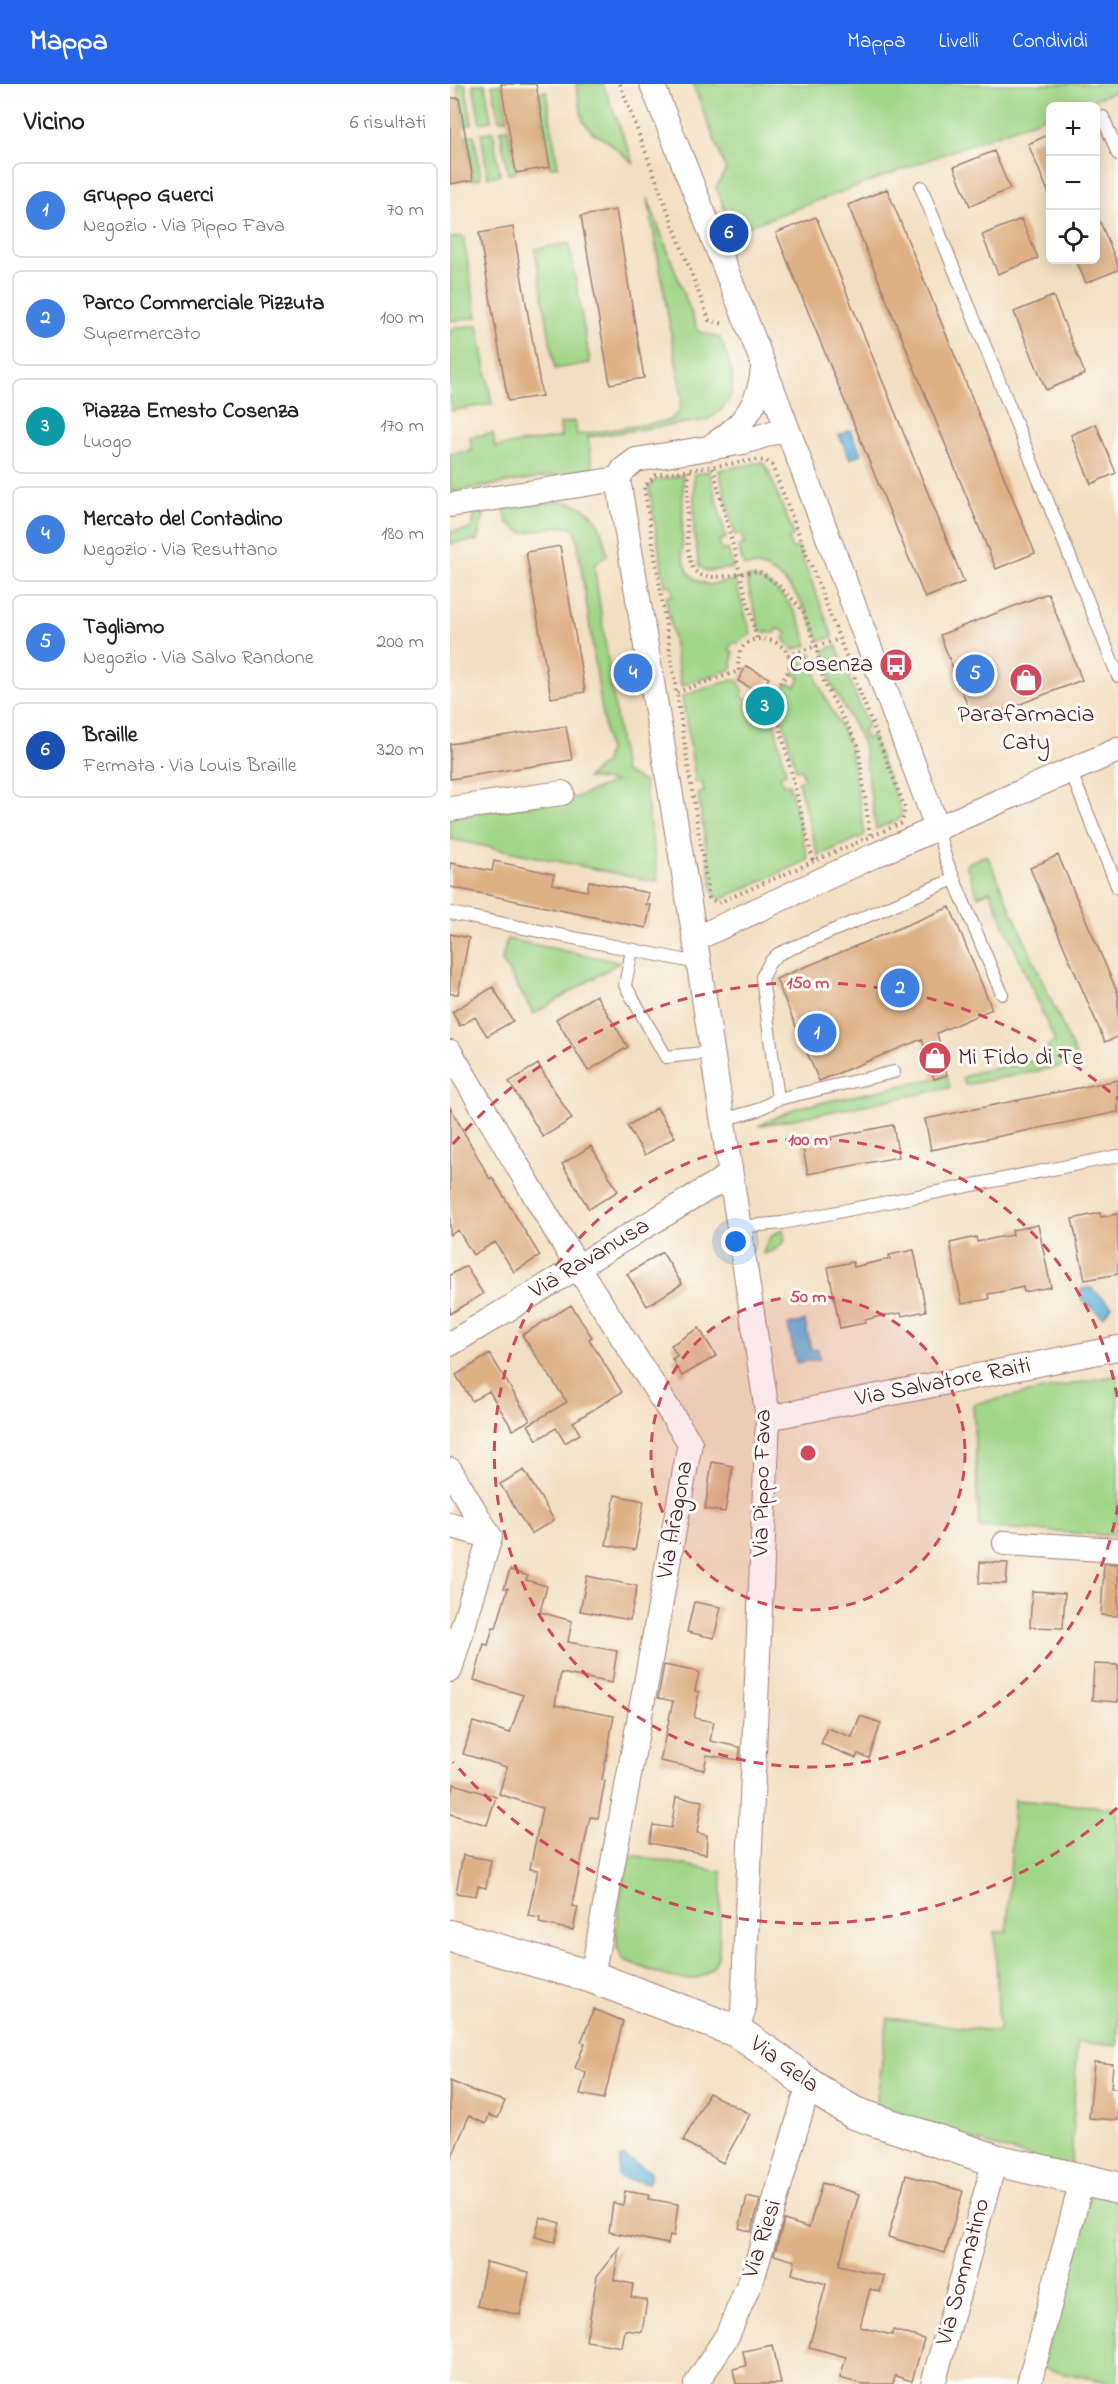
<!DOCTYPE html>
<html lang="it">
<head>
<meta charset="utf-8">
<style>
	:root { --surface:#fff; --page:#f2f2f2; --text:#222; --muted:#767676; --line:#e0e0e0; --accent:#2563eb }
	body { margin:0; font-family:"Indie Flower",sans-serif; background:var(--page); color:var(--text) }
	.controls { position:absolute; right:18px; top:18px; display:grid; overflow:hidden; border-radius:9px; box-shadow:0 3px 15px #0003 }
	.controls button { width:54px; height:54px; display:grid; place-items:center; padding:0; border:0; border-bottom:2px solid var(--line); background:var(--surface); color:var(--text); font:30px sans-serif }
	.you { position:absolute; left:286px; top:1158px; width:21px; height:21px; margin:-15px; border:4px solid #fff; border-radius:50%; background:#1a73e8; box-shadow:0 0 0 9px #1a73e833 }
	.badge { display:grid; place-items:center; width:39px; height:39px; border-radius:50%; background:var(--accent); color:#fff; font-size:20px; font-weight:700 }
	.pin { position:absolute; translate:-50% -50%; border:3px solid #fff; box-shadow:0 2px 6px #0006 }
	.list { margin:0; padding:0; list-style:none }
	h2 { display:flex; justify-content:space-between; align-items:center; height:78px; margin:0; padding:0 24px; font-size:26px }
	h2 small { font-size:20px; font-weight:400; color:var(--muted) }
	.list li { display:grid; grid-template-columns:39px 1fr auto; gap:18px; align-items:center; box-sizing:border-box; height:96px; margin:0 12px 12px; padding:0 12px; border:2px solid var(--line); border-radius:9px }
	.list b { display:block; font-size:22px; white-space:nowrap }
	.list p { margin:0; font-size:20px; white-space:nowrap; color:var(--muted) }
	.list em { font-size:20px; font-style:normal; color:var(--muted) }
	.icon { flex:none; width:33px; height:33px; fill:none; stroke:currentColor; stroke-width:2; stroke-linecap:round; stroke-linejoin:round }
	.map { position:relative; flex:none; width:668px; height:2300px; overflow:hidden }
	header { display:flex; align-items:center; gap:36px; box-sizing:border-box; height:84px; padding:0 30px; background:var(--accent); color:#fff }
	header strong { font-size:28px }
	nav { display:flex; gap:33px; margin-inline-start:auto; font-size:21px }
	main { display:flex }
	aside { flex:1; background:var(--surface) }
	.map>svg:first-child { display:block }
	.green { fill:#a0d688; stroke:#757a5a; stroke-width:1.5 }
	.water { fill:#60b1db; stroke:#556883; stroke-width:1.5 }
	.building { fill:#deb084 }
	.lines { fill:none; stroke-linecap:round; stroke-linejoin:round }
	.service-casing { stroke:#9e7f76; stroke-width:14 }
	.minor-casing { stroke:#9e7f76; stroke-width:26 }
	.tertiary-casing { stroke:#9e7f76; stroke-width:34 }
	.path { stroke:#9e7f76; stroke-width:4; stroke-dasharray:1.5 4.5; stroke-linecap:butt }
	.service { stroke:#fff; stroke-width:12 }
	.minor { stroke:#fff; stroke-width:24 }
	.tertiary { stroke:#fff; stroke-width:32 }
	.ring { fill:none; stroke:#d1495b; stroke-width:3; stroke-dasharray:10 8 }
	.labels { text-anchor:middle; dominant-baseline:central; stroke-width:6; stroke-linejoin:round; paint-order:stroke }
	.poi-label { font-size:24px; fill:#4a1f2b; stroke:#fdfcf7; text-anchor:end }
	.street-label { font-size:24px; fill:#4a1f2b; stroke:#fdfcf7 }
	.centre { fill:#d1495b; stroke:#fdfcf7; stroke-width:3 }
	.ring-label { font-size:18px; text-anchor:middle; font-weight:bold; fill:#d1495b; stroke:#fdfcf7; stroke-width:6; stroke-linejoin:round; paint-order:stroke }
</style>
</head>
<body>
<header>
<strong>Mappa</strong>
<nav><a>Mappa</a><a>Livelli</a><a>Condividi</a></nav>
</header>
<main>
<aside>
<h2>Vicino<small>6 risultati</small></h2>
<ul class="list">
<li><span class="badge" style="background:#3f7fe0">1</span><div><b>Gruppo Guerci</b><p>Negozio · Via Pippo Fava</p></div><em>70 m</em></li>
<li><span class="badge" style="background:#3f7fe0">2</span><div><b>Parco Commerciale Pizzuta</b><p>Supermercato</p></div><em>100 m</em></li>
<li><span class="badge" style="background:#0f9aa8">3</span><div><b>Piazza Ernesto Cosenza</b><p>Luogo</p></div><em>170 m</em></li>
<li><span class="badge" style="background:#3f7fe0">4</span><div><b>Mercato del Contadino</b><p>Negozio · Via Resuttano</p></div><em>180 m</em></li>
<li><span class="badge" style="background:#3f7fe0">5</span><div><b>Tagliamo</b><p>Negozio · Via Salvo Randone</p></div><em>200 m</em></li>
<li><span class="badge" style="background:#1a4fb4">6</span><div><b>Braille</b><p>Fermata · Via Louis Braille</p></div><em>320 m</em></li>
</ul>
</aside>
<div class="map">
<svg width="668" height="2300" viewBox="0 0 668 2300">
	<rect width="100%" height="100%" fill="#fdfcf7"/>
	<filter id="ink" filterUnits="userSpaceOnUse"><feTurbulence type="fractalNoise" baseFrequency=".0167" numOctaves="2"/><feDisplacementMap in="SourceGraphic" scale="12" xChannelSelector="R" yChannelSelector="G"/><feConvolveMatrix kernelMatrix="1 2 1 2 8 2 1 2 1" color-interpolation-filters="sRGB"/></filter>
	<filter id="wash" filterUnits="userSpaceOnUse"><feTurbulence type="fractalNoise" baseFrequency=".008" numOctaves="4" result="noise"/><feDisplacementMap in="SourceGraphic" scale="24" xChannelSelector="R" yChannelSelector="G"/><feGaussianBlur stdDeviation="1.35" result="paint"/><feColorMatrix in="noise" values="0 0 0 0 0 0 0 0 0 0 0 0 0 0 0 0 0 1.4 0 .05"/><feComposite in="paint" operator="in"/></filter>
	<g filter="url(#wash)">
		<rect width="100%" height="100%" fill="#f2dfc1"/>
		<path class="green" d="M7,0H15L22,40L14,42Z
			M23,0H35L41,37L30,39Z
			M42,0H51L57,35L49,36Z
			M126,0H153L184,80L156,56L143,49L133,37Z
			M243,0H668V7L624,22H600V31L283,148L266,103L276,86Z
			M96,7L108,82L100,83L88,9Z
			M58,45L66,89L58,90L50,46Z
			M43,48L50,91L38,93L31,49Z
			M24,51L31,94L23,96L16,52Z
			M198,115L248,247L270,254C283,287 295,315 257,336L138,353L143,385L0,408V370L22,367L20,353L43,349L45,363L111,353L110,340L125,337L127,351L217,337C228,333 231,324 232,313Z
			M13,152L27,233L0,237V154Z
			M119,159L140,279L105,285L85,165Z
			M28,241L42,320L0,327V245Z
			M312,378L317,384L344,452L338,455L342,465L348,463L383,553L370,557C359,530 340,489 308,482C304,481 298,482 294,482L288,463L294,460L291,450L285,452L269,386Z
			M259,387L276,454L269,457L272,467L278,465L283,484L256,487L249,482L244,448V390Z
			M233,391L232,471L238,488L248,497L259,501L285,496L301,550L288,559L283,558L279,566L283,568L282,585L231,602L216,513L223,511L221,501L215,502L199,403L204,397Z
			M112,417C146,423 152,440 157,471L144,481L174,688L194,698L208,798L0,755V733L118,716L165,698L137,694L154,680L158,668L126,448L122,444L109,442L73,449L57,438L54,424Z
			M35,426L27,456L0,460V448L21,445L26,428Z
			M296,493C315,493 336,512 345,529C351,538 354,550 358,561L343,566L334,555L337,549L328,544L325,549L310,547Z
			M386,561L418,643L412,646L416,655L422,652L452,729L448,736L426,745L413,659L381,599L374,567Z
			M362,570L368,599L399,660L415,751L368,772L348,697L354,695L351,685L346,686L326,609L339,599L346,602L350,593L344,590L346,575Z
			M285,595L294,606L291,612L300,617L304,610L318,611L336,689L330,691L333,701L339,700L358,776L271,815L266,813L263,809L248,710L254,708L252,698L246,699L232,612Z
			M537,771L629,979L515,1001L512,994L527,988L599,974L598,961L605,958L540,807L528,812L516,780Z
			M57,855L170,878L84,930L52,877Z
			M497,992L500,1004L308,1042L346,1024Z
			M333,1145L335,1157L323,1167L313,1170C316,1157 321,1150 333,1145Z
			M668,1291V1452L529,1443L523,1320Z
			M564,1716L667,1724L668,1722V1962L627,1958L621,2085L425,2027L438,1934L549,1948L545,1848H557Z
			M177,1770L272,1788L269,1869C255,1917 205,1887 174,1876L167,1863L166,1844Z
			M640,2108L668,2115V2300L592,2284Z"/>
		<path class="water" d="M400,346L411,370L400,375L389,351Z
			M633,1204H641L662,1222L653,1233L631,1215L633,1213L629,1209Z
			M355,1237L361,1266L368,1265L370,1275L346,1279L338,1241Z
			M174,2073L201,2088L199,2099L169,2094L168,2091L171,2074Z"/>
		<g id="blocks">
			<path class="building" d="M51,0H86L100,83L66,89Z
				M0,14H9L23,96L0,100Z
				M600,50V112L578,60Z
				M544,67L560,105L520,122L504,83Z
				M437,105L585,469L546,485L398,121Z
				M166,126L194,294L160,300L131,132Z
				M646,128L668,181V186L636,199L626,176H645Z
				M366,133L514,498L475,514L326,149Z
				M571,135L588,174L548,190L532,151Z
				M63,143L92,312L58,317L29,149Z
				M603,212L635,290L596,306L564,228Z
				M646,340L666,389L641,400L621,351Z
				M110,462L135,608L101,614L76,468Z
				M598,509L632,596L524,638L490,551Z
				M296,582L319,594L310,609L288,597Z
				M116,642L122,676L0,695V660Z
				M608,771L668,910V953L655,958L580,784Z
				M44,777L104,790L102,800L137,807L139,797L199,809L196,821H201L196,844L0,803V779L42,787Z
				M500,823L542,925L487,949L497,991L484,995L472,955L369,997L326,895Z
				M0,850L19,854L8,910H0Z
				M43,903L63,937L37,952L25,933L10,942L2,928Z
				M146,911L178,963L138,987L106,935Z
				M88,980L122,1035L93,1053L59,998Z
				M668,996V1028L481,1066L475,1035Z
				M0,1023L40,1095L42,1093L90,1172L64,1188L45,1158L23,1171L8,1146L0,1151Z
				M207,1024L225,1053L195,1071L177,1042Z
				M443,1041L449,1073L358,1090L352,1059Z
				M141,1062L168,1107L139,1125L112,1080Z
				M650,1129L651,1133L668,1130V1190L635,1196L622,1135Z
				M588,1141L601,1203L574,1208L573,1203L555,1207L538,1210L539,1215L512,1220L500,1159L526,1153L527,1158L545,1154L563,1151L562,1146Z
				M464,1166L476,1227L452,1232L451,1229L431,1232L415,1236V1239L390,1244L378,1183L403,1178L404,1183L421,1179L440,1175L439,1171Z
				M212,1168L232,1200L197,1222L177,1190Z
				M16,1182L33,1210L0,1230V1191Z
				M121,1221L142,1253L139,1255L172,1308L123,1338L130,1350L115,1359L106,1344L87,1356L78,1341L117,1318L72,1251Z
				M249,1244L266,1272L232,1292L222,1275L227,1272L221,1261Z
				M40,1270L80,1336L63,1346L39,1307L22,1317L6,1291Z
				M262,1378L283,1382L275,1428L255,1425Z
				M74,1386L104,1436L81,1450L50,1400Z
				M165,1411L194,1417L185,1466L156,1461Z
				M530,1478L558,1479L556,1500L529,1499Z
				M654,1479L668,1480V1532L651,1531Z
				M60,1486L78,1492L76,1496L97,1502L90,1528L122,1537L118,1558L167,1567L162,1599L111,1589L105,1621L164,1632L152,1696L155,1697L148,1734L140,1733L122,1822L128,1823L123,1846L89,1839L90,1834L78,1832L88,1786L80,1785L92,1724L49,1710L57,1683L13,1670L23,1638L60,1649L73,1611L24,1596L34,1560L38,1561L43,1543L46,1544L58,1504H54Z
				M137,1492L187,1502L180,1536L130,1527Z
				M582,1507L615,1509L613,1544L580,1543Z
				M244,1518L271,1523L264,1554L237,1548Z
				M644,1580L668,1581V1618L642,1616Z
				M214,1581L249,1588L245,1607L249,1608L244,1634L264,1638L260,1657L290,1663L289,1676L257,1671L254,1686L210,1677L223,1617L208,1614Z
				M410,1632L431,1639L419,1674L408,1670L406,1674L371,1660L377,1644L402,1653Z
				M4,1700L46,1713L37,1741L0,1730V1712Z
				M226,1713L252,1717L247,1749L257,1751L256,1770L199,1759L203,1741L221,1744Z
				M13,1771L41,1776L36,1804L28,1802L26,1812L6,1809Z
				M144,1925L173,1937L154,2015L130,2010L136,1989L125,1984L135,1959L131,1958Z
				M644,1978L663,1980L661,2004H668V2036L639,2034Z
				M0,1997L28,2009L55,2017L48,2034L39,2031L36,2040L19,2032L0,2077Z
				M259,2009L300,2030L273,2079L233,2057Z
				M456,2091L513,2107L495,2169L438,2153Z
				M372,2099L409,2110L389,2181L434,2192L430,2208L420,2205L410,2243L442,2251L443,2246L474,2255L462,2297L445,2292L443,2300H412L390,2294L396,2273L359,2263L376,2200L342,2190L345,2177L324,2171L334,2136L359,2144Z
				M175,2107L199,2111L198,2115L228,2120L224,2152L220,2151L218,2160L159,2148L163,2119L173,2121Z
				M297,2113L310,2116L301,2148L289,2144Z
				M90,2133L110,2139L105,2158L85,2153Z
				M169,2164L164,2196L183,2200L181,2213L197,2216L192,2248L175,2246L172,2263L136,2257L147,2192Z
				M36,2178L79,2188L70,2231L27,2222Z
				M323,2261L331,2300H286L283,2285L296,2282L293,2267Z"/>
		</g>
	</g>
	<g filter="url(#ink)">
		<use href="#blocks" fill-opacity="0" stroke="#9e7f76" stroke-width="1.5"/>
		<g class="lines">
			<defs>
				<path id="service" d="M653,33L668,70
					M471,103L668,592
					M620,686L668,804
					M504,795L552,910
					M0,829L248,879
					M182,866L175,901L216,973L262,968
					M328,1015L444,988
					M272,1036L305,1027L328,1015L312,893L320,878L328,870L504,795L496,776L487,743
					M288,1143L332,1139L668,1072"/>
				<path id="minor" d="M202,0L307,264L487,743
					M263,361C293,342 310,320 313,284
					M0,421L168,395
					M0,725L112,709
					M245,855L423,772L668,666
					M0,968L127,1182L240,1359L142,1893
					M0,1260L280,1091
					M318,1334L668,1264
					M0,1386L40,1453L0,1586
					M0,1441L40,1453
					M555,1459L668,1466
					M286,1947L293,1928L318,1334L245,855L168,395L174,385L186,376L294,358L337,344
					M246,2300L277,2252L304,2189L354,2017L361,2002
					M483,2300L545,2076
					M579,2300L632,2096"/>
				<path id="tertiary" d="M0,1852L142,1893L286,1947L330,1977L361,2002L404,2029L545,2076L668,2104"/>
			</defs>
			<use href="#service" class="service-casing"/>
			<use href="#minor" class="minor-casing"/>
			<use href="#tertiary" class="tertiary-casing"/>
			<path class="path" d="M170,0L259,236L274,240
				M305,376L316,377L322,381L455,724L452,739L268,819L259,814L194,403L206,391Z
				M263,384L307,555
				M239,387C238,409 233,466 243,484C245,488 250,491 254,492C266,496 295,488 309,487L326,499L353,526L366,562L374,599L408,661L420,751
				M338,571L390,555
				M227,608L289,587C278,527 381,562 321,606L363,777"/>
			<use href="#service" class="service"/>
			<use href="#minor" class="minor"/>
			<use href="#tertiary" class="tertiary"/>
		</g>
	</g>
	<circle cx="358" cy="1369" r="157" fill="#d1495b" fill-opacity=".12"/>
	<g class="ring">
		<circle cx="358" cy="1369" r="157"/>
		<path d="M668 1421A314 314 0 1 1 668 1317"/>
		<path d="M667 1724A471 471 0 0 1 3 1678M3 1060A471 471 0 0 1 667 1014"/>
	</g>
	<defs>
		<symbol id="bus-disc" viewBox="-11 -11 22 22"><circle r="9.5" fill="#d1495b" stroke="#fdfcf7"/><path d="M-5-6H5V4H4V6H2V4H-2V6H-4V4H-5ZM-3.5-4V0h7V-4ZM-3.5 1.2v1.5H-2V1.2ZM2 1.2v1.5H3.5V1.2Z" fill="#fff"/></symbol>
		<symbol id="shop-disc" viewBox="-11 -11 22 22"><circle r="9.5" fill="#d1495b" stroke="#fdfcf7"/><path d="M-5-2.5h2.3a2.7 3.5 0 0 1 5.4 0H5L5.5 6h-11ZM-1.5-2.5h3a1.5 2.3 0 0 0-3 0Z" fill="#fff"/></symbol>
	</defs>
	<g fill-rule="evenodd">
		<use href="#bus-disc" x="427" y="562" width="38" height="38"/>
		<use href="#shop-disc" x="557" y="577" width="38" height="38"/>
		<use href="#shop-disc" x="466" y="955" width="38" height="38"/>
	</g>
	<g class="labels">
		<g class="poi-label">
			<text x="423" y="581">Cosenza</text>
			<text x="576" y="631" text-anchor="middle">Parafarmacia<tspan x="576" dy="28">Caty</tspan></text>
			<text x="508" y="974" text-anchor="start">Mi Fido di Te</text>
		</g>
		<g class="street-label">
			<text transform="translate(140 1175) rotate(-31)">Via Ravanusa</text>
			<text transform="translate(493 1299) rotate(-11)">Via Salvatore Raiti</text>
			<text transform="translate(313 1399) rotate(-89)">Via Pippo Fava</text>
			<text transform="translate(226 1436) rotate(-80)">Via Aragona</text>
			<text transform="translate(334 1981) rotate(36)">Via Gela</text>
			<text transform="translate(313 2155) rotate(-72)">Via Riesi</text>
			<text transform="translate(514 2188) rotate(-75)">Via Sommatino</text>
		</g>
	</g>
	<circle cx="358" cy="1369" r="9" class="centre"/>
	<g class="ring-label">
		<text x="358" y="904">150 m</text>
		<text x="358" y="1061">100 m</text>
		<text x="358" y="1218">50 m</text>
	</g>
</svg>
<div class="controls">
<button>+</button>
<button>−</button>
<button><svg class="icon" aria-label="locate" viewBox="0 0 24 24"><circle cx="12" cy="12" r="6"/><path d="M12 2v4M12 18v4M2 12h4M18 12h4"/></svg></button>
</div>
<div class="you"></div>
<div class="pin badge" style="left:367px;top:949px;background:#3f7fe0">1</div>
<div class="pin badge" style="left:450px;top:904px;background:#3f7fe0">2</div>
<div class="pin badge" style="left:315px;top:622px;background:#0f9aa8">3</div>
<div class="pin badge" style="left:183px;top:589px;background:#3f7fe0">4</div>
<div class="pin badge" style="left:525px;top:590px;background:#3f7fe0">5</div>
<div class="pin badge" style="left:279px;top:149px;background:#1a4fb4">6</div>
</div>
</main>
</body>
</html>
